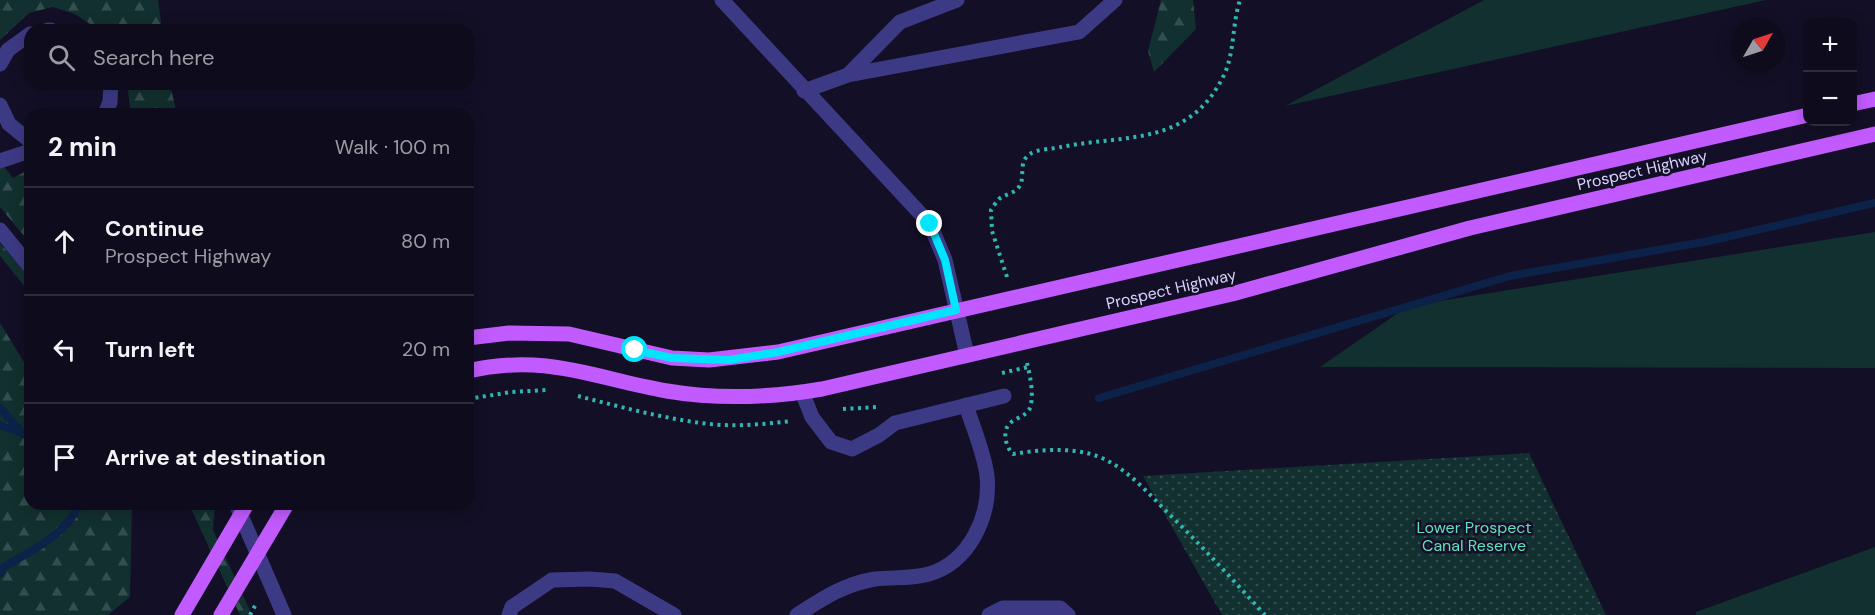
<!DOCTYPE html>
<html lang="en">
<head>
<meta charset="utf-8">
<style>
	:root { --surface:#0e0b1c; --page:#171425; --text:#f1f3f6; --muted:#9b9ba3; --line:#2e2b3b }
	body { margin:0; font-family:"DM Sans",sans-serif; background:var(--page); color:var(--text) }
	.controls { position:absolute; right:18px; top:18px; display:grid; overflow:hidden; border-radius:12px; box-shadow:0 3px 15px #0003 }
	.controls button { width:54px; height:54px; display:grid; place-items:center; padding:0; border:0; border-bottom:2px solid var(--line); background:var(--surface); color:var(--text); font:30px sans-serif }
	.compass { position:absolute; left:1731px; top:18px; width:54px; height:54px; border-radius:50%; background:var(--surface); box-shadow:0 3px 15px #0003; rotate:51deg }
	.stop { position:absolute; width:18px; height:18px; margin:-14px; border:4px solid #00e5ff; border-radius:50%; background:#fff }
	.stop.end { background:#00e5ff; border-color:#fff; box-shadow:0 2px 6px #0008 }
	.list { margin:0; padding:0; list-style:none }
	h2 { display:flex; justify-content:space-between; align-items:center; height:78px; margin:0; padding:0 24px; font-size:26px }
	h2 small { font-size:20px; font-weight:400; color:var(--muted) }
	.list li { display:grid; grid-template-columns:39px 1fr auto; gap:18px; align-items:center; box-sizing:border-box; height:108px; padding:0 24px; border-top:2px solid var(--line) }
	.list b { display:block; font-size:22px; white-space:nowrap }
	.list p { margin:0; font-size:20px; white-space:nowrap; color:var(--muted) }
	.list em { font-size:20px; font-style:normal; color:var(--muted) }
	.icon { flex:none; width:33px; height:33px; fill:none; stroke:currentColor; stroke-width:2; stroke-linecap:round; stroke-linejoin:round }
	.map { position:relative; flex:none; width:1875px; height:615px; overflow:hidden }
	.search { position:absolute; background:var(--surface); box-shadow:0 3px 15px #0003; left:24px; top:24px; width:450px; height:66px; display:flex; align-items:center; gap:15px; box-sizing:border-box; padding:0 21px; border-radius:18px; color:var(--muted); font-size:22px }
	.panel { position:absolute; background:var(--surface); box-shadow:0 3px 15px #0003; left:24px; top:108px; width:450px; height:402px; border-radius:18px }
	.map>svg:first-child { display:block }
	.grass { fill:#12302f }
	.forest { fill:url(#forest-firs) }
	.park { fill:url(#park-dots) }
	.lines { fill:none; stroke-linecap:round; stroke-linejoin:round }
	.stream { stroke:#0c2248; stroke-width:8 }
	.path { stroke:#2fb8b0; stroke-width:4; stroke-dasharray:3 4.5; stroke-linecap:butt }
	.minor { stroke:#3d3a85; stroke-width:15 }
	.major { stroke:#c25bff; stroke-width:15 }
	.route { stroke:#00e5ff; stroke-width:8 }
	.labels { text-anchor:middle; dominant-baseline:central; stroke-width:5; stroke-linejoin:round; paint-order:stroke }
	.street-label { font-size:16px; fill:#d9d4ff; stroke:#130f26 }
	.park-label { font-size:16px; fill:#5fe0c0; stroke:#130f26 }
</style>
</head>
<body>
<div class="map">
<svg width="1875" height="615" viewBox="0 0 1875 615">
	<defs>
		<pattern id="forest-firs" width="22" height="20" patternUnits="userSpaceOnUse" patternTransform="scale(1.5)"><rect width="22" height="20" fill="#12302f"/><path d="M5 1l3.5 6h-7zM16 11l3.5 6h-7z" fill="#344d4e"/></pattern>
		<pattern id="park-dots" width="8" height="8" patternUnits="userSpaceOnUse" patternTransform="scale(1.5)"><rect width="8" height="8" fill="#12302f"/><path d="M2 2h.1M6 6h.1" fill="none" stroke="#344d4e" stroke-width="1.8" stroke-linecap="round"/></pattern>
	</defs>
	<rect width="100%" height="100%" fill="#130f26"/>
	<path class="grass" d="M1484,0H1766L1285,106Z
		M1875,232V368L1320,367L1408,306Z
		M1875,547V615H1696V612Z"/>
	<path class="forest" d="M0,0H158L162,30H99L75,14L53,7L29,13L0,40Z
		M1161,0H1193L1196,29L1154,72L1148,51Z
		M127,84H170L177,114H131Z
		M0,162L13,178L30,169V243L0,207Z
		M0,243L30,278V293L0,256Z
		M0,323L30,372V504H132L130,597L108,615H0Z
		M189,504H215L213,530L252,615H240Z"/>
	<path class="park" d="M1529,453L1606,615H1222L1143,476Z"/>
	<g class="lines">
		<path class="stream" d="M1099,398L1510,276L1709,241L1875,203
			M0,408L23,434
			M0,425L30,436
			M0,573L2,568C30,551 66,536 79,504"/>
		<path class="path" d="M1007,277L992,231L991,210C993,207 996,202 999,199C1006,193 1017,194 1021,183C1024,174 1019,161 1030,154C1037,149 1053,149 1061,147C1126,134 1189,147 1224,75C1235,51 1232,24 1240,0
			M1027,363C1030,375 1035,398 1029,410C1024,417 1015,418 1009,424C1002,432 1006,448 1013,454C1043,449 1081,446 1108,461C1131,473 1149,494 1167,512C1201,545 1233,580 1265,615
			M1002,373L1028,367
			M578,396C621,407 665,419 709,424C737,427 765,424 792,421
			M468,399L511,392L547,390
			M843,409L878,407
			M250,615L256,604"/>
		<path class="minor" d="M722,0L930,224L945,260L967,355
			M48,30H51
			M0,64L8,50L30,34
			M848,75L900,22L957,0
			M804,91L848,75L1079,32L1115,0
			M0,105L9,124L30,141
			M105,114L110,102L111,84
			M0,161L30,151
			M0,230L30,267
			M802,392L812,417L831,442L852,449L879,435L895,423L1004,396
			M236,504L284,615
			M509,615L512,607L552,580L590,579L615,581L674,615
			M797,615C822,599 844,584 875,579C892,577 913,579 929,574C970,562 991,515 987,476C984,452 973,428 966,405
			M989,615L1003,608H1060L1068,615"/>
		<path class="major" d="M1852,104L1875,99
			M468,338L509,333L569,334L672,358L709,360L778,352L1808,115
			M468,371C546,353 593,378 667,391C720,400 769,398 822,389L1232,294L1470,228L1875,134
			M182,615L247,504
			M221,615L287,504"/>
	</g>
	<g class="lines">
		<path class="route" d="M635,350L672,358L729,360L778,352L956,310L945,260L930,224"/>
	</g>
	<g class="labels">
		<g class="street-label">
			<text transform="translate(1642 170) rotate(-13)">Prospect Highway</text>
			<text transform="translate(1171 289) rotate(-13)">Prospect Highway</text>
		</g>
		<g class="park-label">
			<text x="1474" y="527">Lower Prospect<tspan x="1474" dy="18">Canal Reserve</tspan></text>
		</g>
	</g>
</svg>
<div class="controls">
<button>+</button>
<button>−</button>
</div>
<svg class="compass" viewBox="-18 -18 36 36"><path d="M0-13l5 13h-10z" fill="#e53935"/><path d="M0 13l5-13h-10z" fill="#9b9ba3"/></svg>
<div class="stop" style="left:635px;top:350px"></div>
<div class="stop end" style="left:930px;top:224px"></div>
<div class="search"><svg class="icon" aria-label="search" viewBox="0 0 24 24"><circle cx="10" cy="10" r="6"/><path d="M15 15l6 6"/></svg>Search here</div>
<section class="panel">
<h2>2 min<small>Walk · 100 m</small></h2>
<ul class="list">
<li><svg class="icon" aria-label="ahead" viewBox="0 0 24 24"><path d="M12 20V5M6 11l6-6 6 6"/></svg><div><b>Continue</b><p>Prospect Highway</p></div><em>80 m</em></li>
<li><svg class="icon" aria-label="left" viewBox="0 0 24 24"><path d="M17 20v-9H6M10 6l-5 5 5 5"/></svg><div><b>Turn left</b></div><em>20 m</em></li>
<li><svg class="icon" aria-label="arrive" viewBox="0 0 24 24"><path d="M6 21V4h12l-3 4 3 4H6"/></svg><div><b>Arrive at destination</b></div></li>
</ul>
</section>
</div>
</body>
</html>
